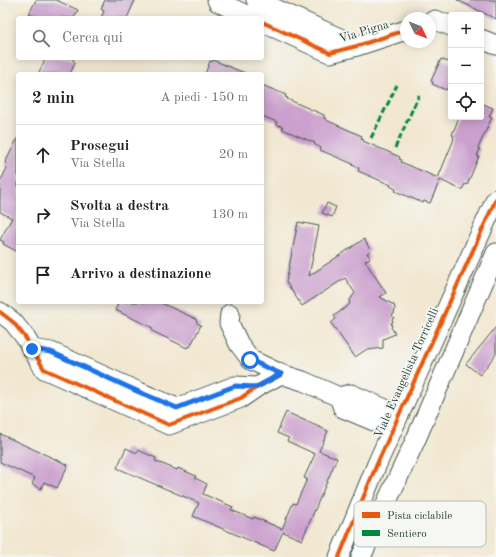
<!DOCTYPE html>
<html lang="it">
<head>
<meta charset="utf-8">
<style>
	:root { --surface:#fff; --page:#f2f2f2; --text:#202124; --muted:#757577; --line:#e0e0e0 }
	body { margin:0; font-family:"Old Standard TT",serif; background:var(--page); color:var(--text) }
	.controls { position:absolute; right:12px; top:12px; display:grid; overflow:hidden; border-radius:4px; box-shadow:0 2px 10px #0003 }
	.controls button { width:36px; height:36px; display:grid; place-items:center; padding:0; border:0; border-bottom:1px solid var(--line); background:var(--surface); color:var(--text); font:20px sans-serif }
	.compass { position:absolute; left:400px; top:12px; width:36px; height:36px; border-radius:50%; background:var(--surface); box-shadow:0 2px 10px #0003; rotate:133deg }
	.stop { position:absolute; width:12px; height:12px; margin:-9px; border:3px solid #1a73e8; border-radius:50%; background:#fff }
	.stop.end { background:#1a73e8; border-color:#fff; box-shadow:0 1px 4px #0008 }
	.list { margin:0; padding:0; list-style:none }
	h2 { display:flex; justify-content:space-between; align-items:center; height:52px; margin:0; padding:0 16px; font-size:17px }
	h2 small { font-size:13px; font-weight:400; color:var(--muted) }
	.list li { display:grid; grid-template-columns:26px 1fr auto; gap:12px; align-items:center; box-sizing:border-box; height:60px; padding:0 16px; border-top:1px solid var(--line) }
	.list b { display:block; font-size:15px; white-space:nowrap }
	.list p { margin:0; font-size:13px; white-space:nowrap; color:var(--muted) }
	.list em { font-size:13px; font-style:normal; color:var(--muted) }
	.icon { flex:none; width:22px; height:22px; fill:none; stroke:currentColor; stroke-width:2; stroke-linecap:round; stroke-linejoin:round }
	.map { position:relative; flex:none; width:496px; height:557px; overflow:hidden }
	.search { position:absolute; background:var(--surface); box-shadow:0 2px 10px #0003; left:16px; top:16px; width:248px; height:44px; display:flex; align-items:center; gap:10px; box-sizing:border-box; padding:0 14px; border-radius:4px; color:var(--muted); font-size:15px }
	.panel { position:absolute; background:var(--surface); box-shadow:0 2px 10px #0003; left:16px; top:72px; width:248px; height:232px; border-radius:4px }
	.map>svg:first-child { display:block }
	.building { fill:#cba0ce }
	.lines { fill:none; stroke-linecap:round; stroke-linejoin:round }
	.minor-casing { stroke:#3f574c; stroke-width:21 }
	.minor { stroke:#fff; stroke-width:19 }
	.quiet { stroke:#00873e; stroke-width:3; stroke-dasharray:6 3; stroke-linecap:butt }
	.cycleway-casing { stroke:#f6f6f2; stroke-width:6 }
	.cycleway { stroke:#e8590c; stroke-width:4 }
	.route { stroke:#1a73e8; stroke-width:5 }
	.labels { text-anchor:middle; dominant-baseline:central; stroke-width:3.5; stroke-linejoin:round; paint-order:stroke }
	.street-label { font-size:12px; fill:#1f3d34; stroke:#f6f6f2 }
	.key { fill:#f6f6f2; stroke:#b6beb9; stroke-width:1 }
	.key-label { font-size:11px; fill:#1f3d34 }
</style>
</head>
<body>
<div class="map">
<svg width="496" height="557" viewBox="0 0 496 557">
	<rect width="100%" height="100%" fill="#f6f6f2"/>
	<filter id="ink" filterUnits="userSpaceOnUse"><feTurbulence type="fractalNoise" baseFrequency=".025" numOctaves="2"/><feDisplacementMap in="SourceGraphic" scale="8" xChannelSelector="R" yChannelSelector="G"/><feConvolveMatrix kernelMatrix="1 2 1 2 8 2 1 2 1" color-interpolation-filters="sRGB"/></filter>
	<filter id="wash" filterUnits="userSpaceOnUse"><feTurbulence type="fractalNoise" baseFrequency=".012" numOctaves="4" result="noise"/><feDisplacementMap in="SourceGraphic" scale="16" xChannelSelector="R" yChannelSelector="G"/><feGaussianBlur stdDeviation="0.9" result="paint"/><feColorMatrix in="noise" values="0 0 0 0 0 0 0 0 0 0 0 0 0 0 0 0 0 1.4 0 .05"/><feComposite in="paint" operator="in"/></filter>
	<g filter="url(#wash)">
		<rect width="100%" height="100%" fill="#f2e8d2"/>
		<g id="blocks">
			<path class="building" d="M36,0H56L78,10L74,18H38L29,14Z
				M105,0H135L127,18H101L104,11L101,9Z
				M457,0H496V19Z
				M46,58H72L75,63L70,74H38Z
				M441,59L451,63V89L447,88L446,90L432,84L433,82L431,81Z
				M213,60L247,74H205L210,61L212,62Z
				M262,85L286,95L285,97L288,98L287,99L324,115V118L326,119V120L362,136L361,139L364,140L363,141L400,157L399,159L402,160L401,162L438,178L454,139L453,138L454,136L452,135L459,117H481V103L493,108L489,117H492L478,148L480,149L477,156H479L467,185L465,184L462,190L440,180L430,203L424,201L423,203L395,191L396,189L390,186L391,185L358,171L359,168L352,165L353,164L320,150L321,148L314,144L315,143L282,129L283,127L276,124L277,122L262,116Z
				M18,137V252L3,244L4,242L0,240L12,218L0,212V182L7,168L5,167L7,164L5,163Z
				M327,203L336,207L332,217L322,213Z
				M298,222L319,226L309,276L364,239L371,251L367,253L370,258L365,261L386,293L380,297L394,305L395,308L394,314L392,315L394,318L392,319L393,322L391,323L392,326L391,327L395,334L383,339V348L368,350L367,349L355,357L331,323L336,319L334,316L349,305L350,300L355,293L345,278L302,306L286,282Z
				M119,302H159L196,319L197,323L201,325L190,347L188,346L187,348L152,331L153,329L151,328V327L115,310Z
				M496,327V354L480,375L466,364Z
				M286,412L328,431L319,451L337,458L302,540L283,532L274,551L193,516L199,503L117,468L126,448L137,453L138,450L156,458L155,461L177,470L178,468L196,476L195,478L207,484L203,494L233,507L231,510L253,519L254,517L282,529L293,503L296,504L307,479L304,478L315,454L287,441L289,438L277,433Z
				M0,434L68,465L57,488L44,482L41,489L32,484L35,478L0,462Z"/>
		</g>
	</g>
	<g filter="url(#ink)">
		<use href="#blocks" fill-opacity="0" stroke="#3f574c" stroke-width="1"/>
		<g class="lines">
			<defs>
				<path id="minor" d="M217,0L218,2L253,18
					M256,0L357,46
					M262,22L330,53L357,46L406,30
					M430,22L435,20L451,26
					M481,39L496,45
					M0,312L13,322L25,337L44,369L169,425L241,398L257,387L281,374
					M230,314L229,323L239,344L251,360L281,374L303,381L339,397L343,408L393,429
					M32,349L51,352L139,392L177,408L235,386L257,387
					M339,397L351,394L399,415
					M339,557L377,464L496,199
					M361,557L416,439L496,253"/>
			</defs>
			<use href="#minor" class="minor-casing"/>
			<use href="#minor" class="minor"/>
			<path class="quiet" d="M371,138L397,85
				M395,148L419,95"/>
			<defs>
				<path id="cycleway" d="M262,22L330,53L357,46L406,30
					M0,312L13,322L25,337L44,369L169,425L241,398L257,387L281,374
					M339,557L377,464L496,199"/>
			</defs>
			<use href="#cycleway" class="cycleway-casing"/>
			<use href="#cycleway" class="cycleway"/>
		</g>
	</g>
	<g class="lines" filter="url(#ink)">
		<path class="route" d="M32,349L51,352L139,392L177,408L235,386L257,387L281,374L250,360"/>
	</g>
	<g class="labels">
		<g class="street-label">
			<text transform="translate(364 32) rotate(-17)">Via Pigna</text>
			<text transform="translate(407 373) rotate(-66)">Viale Evangelista Torricelli</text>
		</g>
	</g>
	<rect x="354" y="501" width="132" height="46" rx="6" class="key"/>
	<rect x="362" y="512" width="18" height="6" fill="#e8590c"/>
	<rect x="362" y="530" width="18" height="6" fill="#00873e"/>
	<g class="key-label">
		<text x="387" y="519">Pista ciclabile</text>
		<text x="387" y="537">Sentiero</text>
	</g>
</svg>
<div class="controls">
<button>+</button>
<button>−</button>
<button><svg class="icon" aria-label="locate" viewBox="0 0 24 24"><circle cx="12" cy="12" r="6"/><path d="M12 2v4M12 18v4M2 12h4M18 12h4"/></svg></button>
</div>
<svg class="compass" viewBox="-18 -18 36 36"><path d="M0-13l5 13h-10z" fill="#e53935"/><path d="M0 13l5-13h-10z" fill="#757577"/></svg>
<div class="stop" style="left:250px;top:360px"></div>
<div class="stop end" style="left:32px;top:349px"></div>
<div class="search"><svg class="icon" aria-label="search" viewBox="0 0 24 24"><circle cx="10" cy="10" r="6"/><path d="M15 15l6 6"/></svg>Cerca qui</div>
<section class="panel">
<h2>2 min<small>A piedi · 150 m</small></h2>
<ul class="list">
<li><svg class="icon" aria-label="ahead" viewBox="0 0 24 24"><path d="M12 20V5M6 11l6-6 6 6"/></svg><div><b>Prosegui</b><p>Via Stella</p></div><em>20 m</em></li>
<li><svg class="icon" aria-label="right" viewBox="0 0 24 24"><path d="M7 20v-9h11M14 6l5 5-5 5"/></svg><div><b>Svolta a destra</b><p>Via Stella</p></div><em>130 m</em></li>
<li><svg class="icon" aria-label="arrive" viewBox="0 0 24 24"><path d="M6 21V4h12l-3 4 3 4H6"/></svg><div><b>Arrivo a destinazione</b></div></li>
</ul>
</section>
</div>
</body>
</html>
